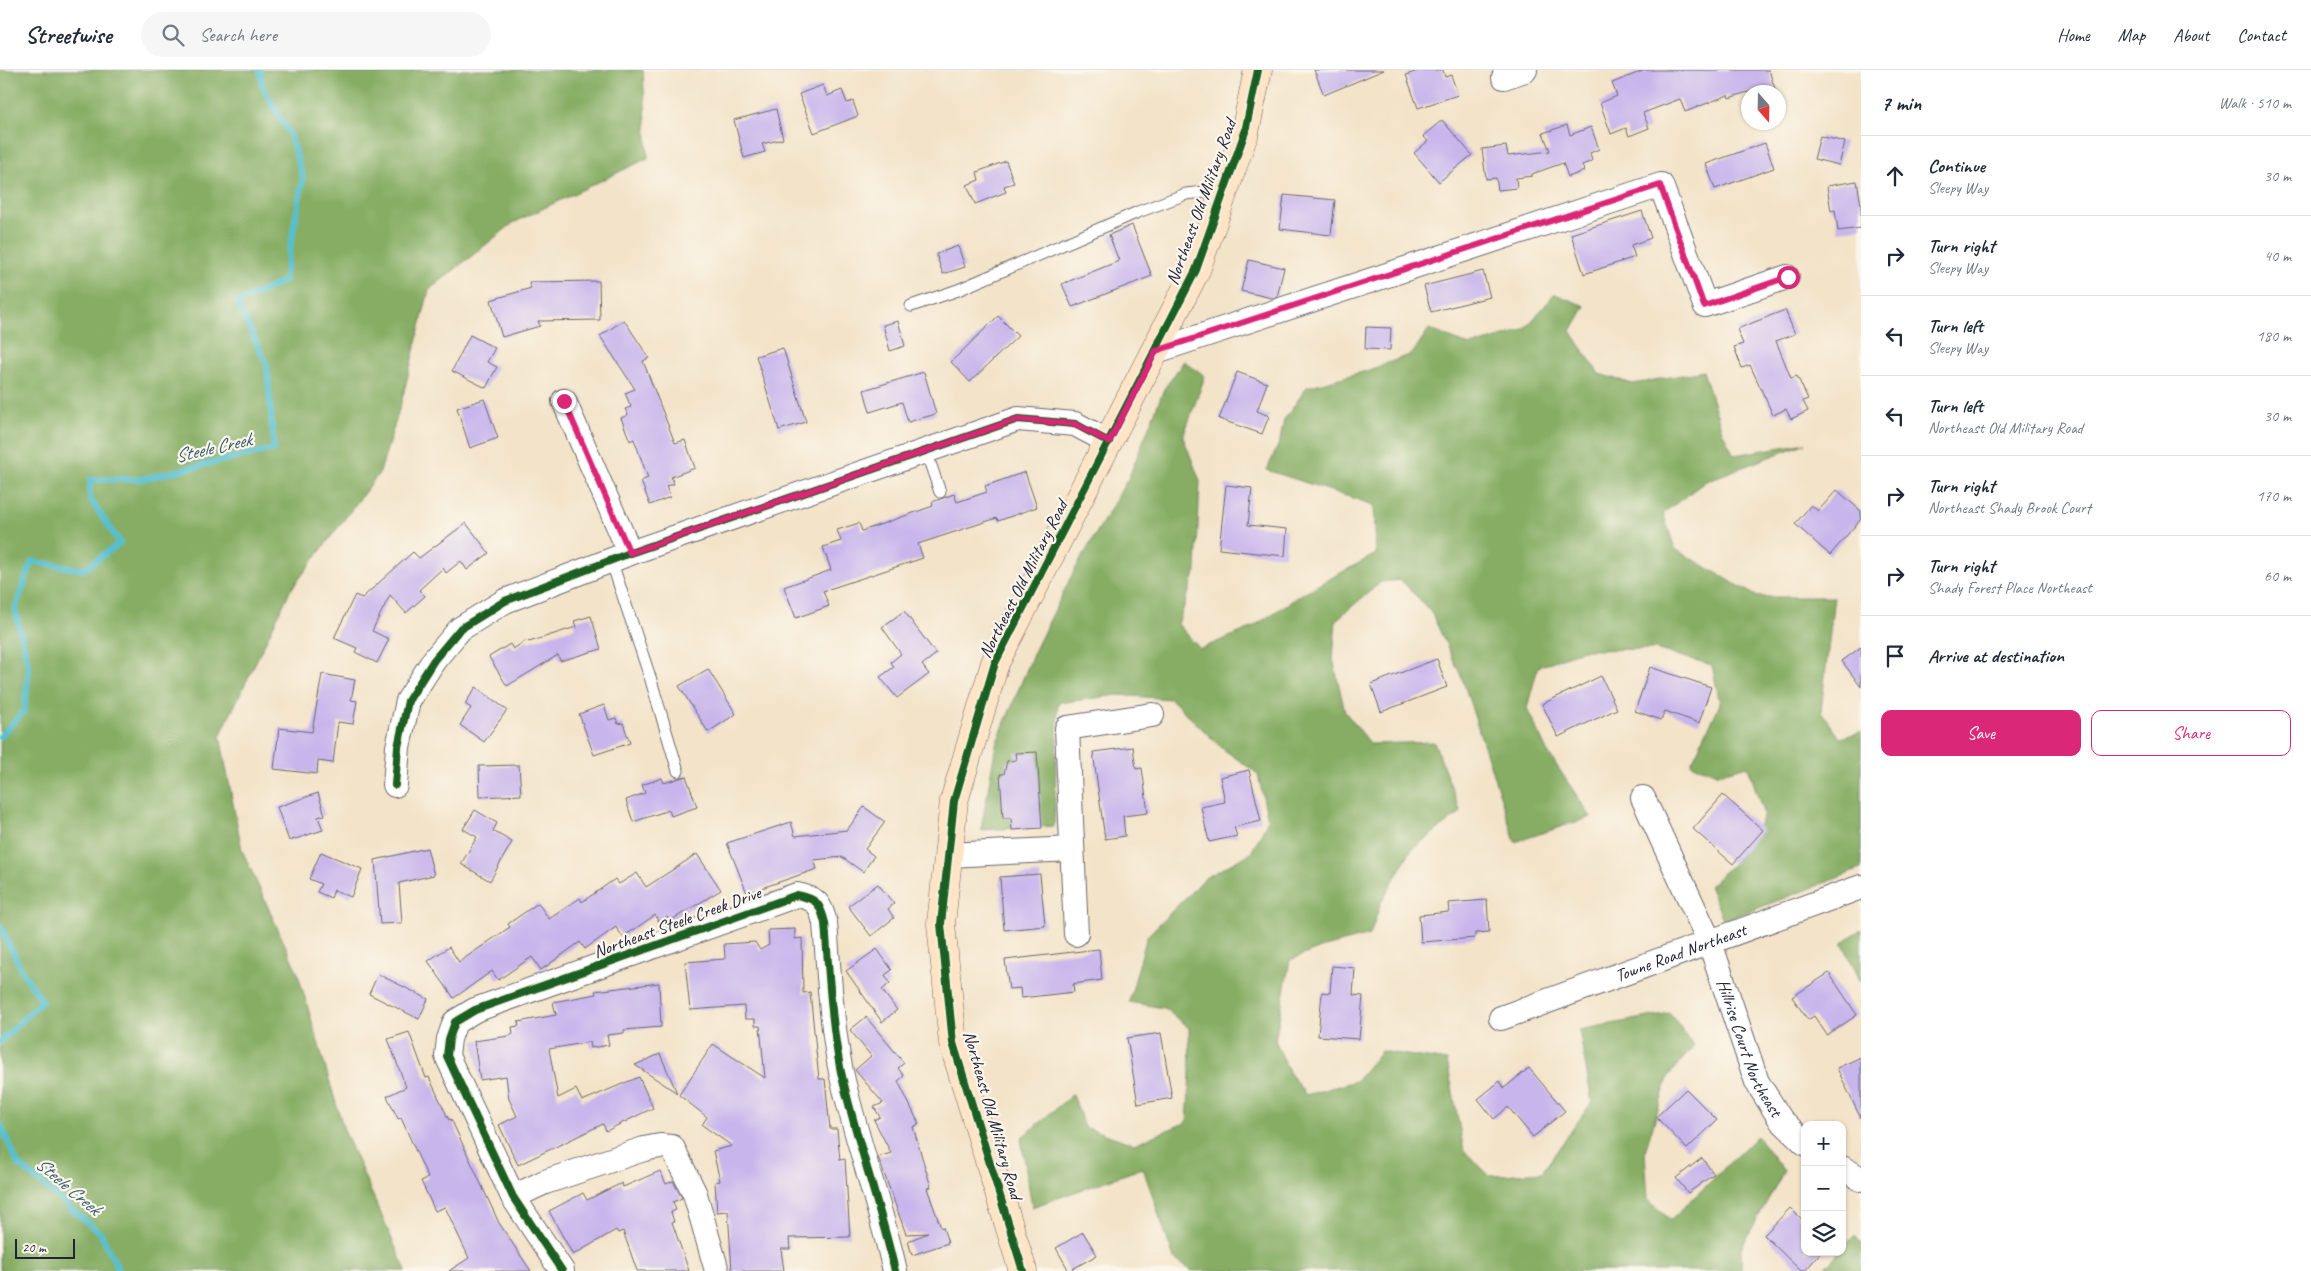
<!DOCTYPE html>
<html lang="en">
<head>
<meta charset="utf-8">
<style>
	:root { --surface:#fff; --page:#f6f6f7; --text:#1f2937; --muted:#747a83; --line:#e0e1e3; --accent:#db2777 }
	body { margin:0; font-family:Caveat,sans-serif; background:var(--page); color:var(--text) }
	.controls { position:absolute; right:15px; bottom:15px; display:grid; overflow:hidden; border-radius:10px; box-shadow:0 1px 4px #0004 }
	.controls button { width:45px; height:45px; display:grid; place-items:center; padding:0; border:0; border-bottom:1px solid var(--line); background:var(--surface); color:var(--text); font:25px sans-serif }
	.compass { position:absolute; left:1741px; top:15px; width:45px; height:45px; border-radius:50%; background:var(--surface); box-shadow:0 1px 4px #0004; rotate:160deg }
	.scale { position:absolute; left:15px; bottom:12px; width:60px; box-sizing:border-box; padding-left:5px; border:2px solid #22223b; border-top:0; font-size:14px; line-height:18px; white-space:nowrap; color:#22223b; -webkit-text-stroke:4px #fbf7ec; paint-order:stroke }
	.stop { position:absolute; width:15px; height:15px; margin:-11px; border:4px solid #db2777; border-radius:50%; background:#fff }
	.stop.end { background:#db2777; border-color:#fff; box-shadow:0 1px 5px #0008 }
	.list { margin:0; padding:0; list-style:none }
	h2 { display:flex; justify-content:space-between; align-items:center; height:65px; margin:0; padding:0 20px; font-size:21px }
	h2 small { font-size:16px; font-weight:400; color:var(--muted) }
	.list li { display:grid; grid-template-columns:32px 1fr auto; gap:15px; align-items:center; box-sizing:border-box; height:80px; padding:0 20px; border-top:1px solid var(--line) }
	.list b { display:block; font-size:19px; white-space:nowrap }
	.list p { margin:0; font-size:16px; white-space:nowrap; color:var(--muted) }
	.list em { font-size:16px; font-style:normal; color:var(--muted) }
	.actions { display:flex; gap:10px; padding:15px 20px }
	.actions a { flex:1; padding:11px 0; border:1px solid var(--accent); border-radius:10px; text-align:center; font-size:18px; color:var(--accent) }
	.actions .main { background:var(--accent); color:#fff }
	.icon { flex:none; width:28px; height:28px; fill:none; stroke:currentColor; stroke-width:2; stroke-linecap:round; stroke-linejoin:round }
	.map { position:relative; flex:none; width:1861px; height:1201px; overflow:hidden }
	header { display:flex; align-items:center; gap:30px; box-sizing:border-box; height:70px; padding:0 25px; background:var(--surface); border-bottom:1px solid var(--line) }
	header strong { font-size:24px }
	nav { display:flex; gap:28px; margin-inline-start:auto; font-size:18px }
	.search { width:350px; height:45px; background:var(--page); display:flex; align-items:center; gap:12px; box-sizing:border-box; padding:0 18px; border-radius:28px; color:var(--muted); font-size:19px }
	main { display:flex }
	aside { flex:1; background:var(--surface) }
	.map>svg:first-child { display:block }
	.forest { fill:#86ad64; stroke:#546850 }
	.lines { fill:none; stroke-linecap:round; stroke-linejoin:round }
	.stream { stroke:#55c0d0; stroke-width:6 }
	.building { fill:#c7b5ec }
	.lane-casing { stroke:#6b666c; stroke-width:13 }
	.street-casing { stroke:#6b666c; stroke-width:26 }
	.secondary-casing { stroke:#6b666c; stroke-width:29 }
	.lane { stroke:#fff; stroke-width:11 }
	.street { stroke:#fff; stroke-width:24 }
	.secondary { stroke:#ffe4c6; stroke-width:28 }
	.cycleway-casing { stroke:#fbf7ec; stroke-width:11 }
	.cycleway { stroke:#1b5e20; stroke-width:8 }
	.route { stroke:#db2777; stroke-width:6 }
	.labels { text-anchor:middle; dominant-baseline:central; stroke-width:4.5; stroke-linejoin:round; paint-order:stroke }
	.street-label { font-size:18px; fill:#22223b; stroke:#fbf7ec }
	.water-label { font-size:19px; font-style:italic; fill:#34596f; stroke:#fbf7ec }
</style>
</head>
<body>
<header>
<strong>Streetwise</strong>
<div class="search"><svg class="icon" aria-label="search" viewBox="0 0 24 24"><circle cx="10" cy="10" r="6"/><path d="M15 15l6 6"/></svg>Search here</div>
<nav><a>Home</a><a>Map</a><a>About</a><a>Contact</a></nav>
</header>
<main>
<div class="map">
<svg width="1861" height="1201" viewBox="0 0 1861 1201">
	<rect width="100%" height="100%" fill="#fbf7ec"/>
	<filter id="ink" filterUnits="userSpaceOnUse"><feTurbulence type="fractalNoise" baseFrequency=".02" numOctaves="2"/><feDisplacementMap in="SourceGraphic" scale="10" xChannelSelector="R" yChannelSelector="G"/><feConvolveMatrix kernelMatrix="1 2 1 2 8 2 1 2 1" color-interpolation-filters="sRGB"/></filter>
	<filter id="wash" filterUnits="userSpaceOnUse"><feTurbulence type="fractalNoise" baseFrequency=".0096" numOctaves="4" result="noise"/><feDisplacementMap in="SourceGraphic" scale="20" xChannelSelector="R" yChannelSelector="G"/><feGaussianBlur stdDeviation="1.12" result="paint"/><feColorMatrix in="noise" values="0 0 0 0 0 0 0 0 0 0 0 0 0 0 0 0 0 1.4 0 .05"/><feComposite in="paint" operator="in"/></filter>
	<g filter="url(#wash)">
		<rect width="100%" height="100%" fill="#f3e3c8"/>
		<path class="forest" d="M0,0H643L648,88L513,153L429,220L402,330L380,402L290,521L220,666L242,780L297,901L344,1060L406,1201H0Z
			M1555,224L1585,236L1571,261L1599,304L1633,314L1703,301L1722,361L1734,385L1806,373L1706,411L1663,443L1675,479L1758,527H1834L1821,641L1840,668L1861,662V799L1724,851L1709,816L1740,787L1764,745L1748,696L1717,704L1691,694L1720,634L1712,595L1655,579L1583,580L1538,597L1527,638L1547,681L1591,747L1515,772L1462,608L1431,542L1401,510L1381,512L1336,550L1333,589L1345,642L1371,674L1434,672L1461,742L1411,780L1381,832L1370,865L1321,878L1290,890L1275,970L1289,1002L1306,1025L1356,1011L1381,981L1447,991L1464,1081L1490,1106L1542,1102L1592,1032L1579,960L1670,943L1694,976L1669,1005L1645,1081L1648,1130L1671,1150L1757,1066L1784,1101L1741,1178V1201H1192L1174,1189L1143,1098L1032,1137L1021,1068L1073,1024L1084,1057L1134,1074L1187,1052L1190,1003L1189,958L1164,938L1129,932L1147,866L1205,808L1251,783L1268,750L1258,704L1223,679L1171,629L1118,625L1058,633L1054,756L981,760L996,674L1034,582L1073,503L1129,407L1164,319L1184,291L1205,306L1183,367L1200,411L1196,501L1178,554L1200,579L1251,558L1307,521L1376,484L1374,435L1267,400L1280,371L1284,350L1307,317L1366,301L1412,284L1429,259L1470,276L1524,260Z
			M1861,859V912L1842,873Z
			M1855,1165L1861,1174V1201H1822L1839,1182H1842V1179Z"/>
		<g class="lines">
			<path class="stream" d="M0,667L24,641L29,599L15,539L32,491L83,500L120,473L90,429V410L142,409L274,379L267,295L237,233L284,211L303,108L290,65L263,18L260,0
				M0,856L22,901L42,931L0,972
				M0,1054L18,1094L101,1164L119,1201"/>
		</g>
		<g id="blocks">
			<path class="building" d="M1314,0H1384L1324,25Z
				M1421,0H1443L1445,7L1451,5L1458,25L1418,38L1406,5Z
				M1645,0H1769L1776,22H1748L1729,28L1728,25L1685,42L1680,29L1643,43L1649,58L1629,66L1626,58L1611,64L1600,33L1617,26L1612,13Z
				M823,15L827,26L842,20L847,33L853,31L858,46L814,63L799,24Z
				M776,39L783,69L762,74L765,82L744,88L734,50Z
				M1442,50L1472,85L1439,112L1414,83L1428,71L1423,66Z
				M1567,55L1570,65L1591,57L1599,79L1590,83L1592,91L1582,95L1584,101L1568,107L1563,93L1532,104V106L1516,108L1517,118L1498,120L1496,108L1486,109L1482,79L1506,76L1508,86L1550,81L1543,63Z
				M1820,66L1845,72L1839,95L1814,89Z
				M1765,73L1774,98L1715,119L1706,94Z
				M1006,91L1014,113L1004,116L1006,122L975,134L967,115L979,110L977,102Z
				M1857,111L1861,135V158L1838,161L1835,140L1831,141L1827,116Z
				M1284,125L1335,130L1331,165L1280,159Z
				M1642,141L1651,168L1631,175L1635,187L1584,204L1571,164Z
				M1132,155L1152,206L1072,237L1062,214L1119,191L1109,165Z
				M958,176L965,197L943,204L936,184Z
				M1249,190L1284,198L1277,227L1272,228L1241,221Z
				M1483,201L1490,227L1431,242L1424,216Z
				M599,211L600,250L538,251L540,256L502,267L491,230L531,218L529,212Z
				M1785,240L1795,264L1776,271L1791,308L1797,306L1808,329L1803,331L1808,341L1791,349L1786,339L1773,345L1750,295L1742,298L1734,277L1743,274L1737,259Z
				M998,246L1018,266L970,312L951,292Z
				M624,250L649,288L643,291L675,373L685,370L695,398L671,407L674,414L666,416L670,427L650,435L641,411L648,408L634,369L630,371L621,348L628,345L625,339L631,337L625,323L635,319L600,266Z
				M898,251L905,276L890,281L883,255Z
				M1366,257L1391,258L1390,280L1365,279Z
				M470,265L495,278L487,292L497,297L486,318L452,301Z
				M783,278L806,352L779,360L756,286Z
				M924,302L936,344L908,352L902,332L870,342L864,320Z
				M1237,302L1267,313L1257,341L1269,346L1262,364L1219,349Z
				M484,329L498,368L470,378L457,338Z
				M1025,402L1037,437L998,451L997,448L918,474L923,488L823,521L829,536L796,548L784,517L831,500L823,477L841,471L837,460L859,453L862,461L933,436L932,432L954,424L957,432L987,422L985,416Z
				M1226,415L1252,418L1248,455L1287,459L1285,486L1219,479Z
				M1837,420L1861,441V449L1830,485L1795,454L1811,435L1818,441Z
				M466,453L489,483L467,500L461,491L446,503L443,498L419,520L425,526L406,543L390,525L372,561L389,569L377,593L355,582L357,578L334,568L355,525L362,528L413,482L419,488Z
				M904,541L936,584L922,595L929,604L897,628L880,607L894,597L891,592L901,584L882,557Z
				M591,546L601,579L560,591L558,585L507,616L489,587L510,574L513,579L527,570L529,572L576,557L574,551Z
				M1861,577V617L1842,591Z
				M1437,589L1447,617L1381,642L1371,614Z
				M1650,597L1711,617L1699,653L1665,641L1661,650L1635,641Z
				M708,599L736,644L708,662L679,616Z
				M322,604L355,610L351,630L357,631L353,654L338,652L333,693L318,691L317,704L274,699L279,658L312,662Z
				M1601,606L1617,639L1558,667L1542,634Z
				M476,617L507,640L484,672L460,655L471,638L465,634Z
				M604,635L609,650L616,648L618,654L623,653L630,673L594,685L579,644Z
				M1133,677L1136,699L1142,698L1148,743L1123,746L1125,766L1105,769L1093,682Z
				M1037,682L1042,758L1012,760L1011,748H1003L1000,704H1004L1007,691L1016,690L1015,683Z
				M519,695L521,725L480,727L479,696Z
				M1249,700L1261,751L1234,757L1237,766L1209,772L1201,737L1225,732L1220,707Z
				M686,706L697,737L671,746L669,740L633,752L626,730L645,723L642,715L662,708L664,713Z
				M318,723L325,745L318,747L323,760L289,771L277,737Z
				M1723,725L1763,760L1733,794L1693,759Z
				M864,737L885,752L865,779L874,786L863,802L842,787L814,790L817,799L747,823L727,773L791,752L795,766L847,760Z
				M475,740L497,753L493,761L512,772L490,811L461,794L477,767L463,759Z
				M427,778L434,805L399,813L402,853L380,854L375,790Z
				M321,782L362,799L351,827L334,820L331,828L317,822L321,814L309,809Z
				M697,784L721,820L670,851L667,847L659,852L655,845L623,867L616,857L585,879L580,872L541,900L532,887L498,910L492,901L454,928L428,891L449,877L459,892L510,857L508,854L538,833L549,849L580,828L582,832L615,809L619,814L637,803L646,817Z
				M1040,804L1045,856L1004,860L1000,807Z
				M878,814L894,834L888,839L894,848L871,866L848,836Z
				M1487,830L1489,862L1475,863V868L1421,872L1419,845L1449,842L1448,833Z
				M795,859V869L802,868L803,923L810,922L819,1009H825L830,1059H837L840,1090L845,1089L850,1167L789,1168L790,1179H781L784,1201H732L728,1141L717,1142L715,1112L720,1111L713,1081L732,1076L702,1055L707,1047L679,1025L713,974L765,1008L760,956H755V949H745L744,936L690,940L685,892L725,889L724,874L755,872L760,880L769,875L768,860Z
				M877,879L892,900L885,905L890,913L882,920L897,940L882,952L846,901Z
				M1099,879L1102,910L1073,914L1074,922L1021,928L1020,918L1009,919L1005,890Z
				M1332,896L1355,898L1353,925L1363,926L1359,969L1318,966L1322,922L1330,923Z
				M1829,903L1857,945L1827,965L1814,946L1808,950L1792,927Z
				M378,904L428,929L419,949L369,924Z
				M659,913L661,957L624,960V963L607,965L609,975L591,978L590,972L549,979L558,1028L576,1019L582,1031L639,1007L653,1038L606,1061L603,1054L518,1095L499,1055L517,1046L509,1029L506,1006L480,1010L474,971L509,966L513,964L512,957L519,956L518,952L556,945L553,932L596,924L595,921Z
				M866,947L904,993L898,998L904,1006L898,1011L919,1054L913,1057L931,1117L927,1118L941,1158L943,1157L948,1173L912,1185L908,1171L928,1163L906,1164L878,1087L891,1083L874,1050L880,1047L874,1037L883,1033L855,1000L871,986L850,960Z
				M409,962L426,1008L429,1007L449,1050L451,1049L499,1153L531,1201H449L469,1188L445,1137L435,1141L421,1111L428,1108L401,1048L398,1049L387,1026L406,1017L388,969Z
				M1161,963L1172,1028L1138,1034L1127,968Z
				M660,984L677,1023L635,995Z
				M1861,987V1049L1837,998Z
				M1529,998L1565,1041L1533,1067L1508,1037L1494,1049L1478,1029L1500,1011L1504,1018Z
				M1686,1019L1717,1050L1687,1079L1656,1047Z
				M1702,1088L1714,1104L1688,1123L1676,1108Z
				M660,1101L666,1114L673,1111L682,1128L673,1132L676,1140L671,1142L674,1152H672L689,1201H637L623,1161L618,1163L616,1160L573,1185L549,1141L583,1123L587,1130L622,1113L623,1117Z
				M1790,1138L1805,1152V1182H1821L1805,1201H1801L1764,1165Z
				M1083,1162L1097,1185L1069,1201L1056,1178Z"/>
		</g>
	</g>
	<g filter="url(#ink)">
		<use href="#blocks" fill-opacity="0" stroke="#6b666c" stroke-width="1"/>
		<g class="lines">
			<defs>
				<path id="lane" d="M911,236L958,220L1138,142L1186,124L1223,120
					M926,381L940,422
					M611,490L650,607L678,701"/>
				<g id="street">
					<path d="M1504,7L1525,0"/>
					<path d="M1156,281L1661,115L1705,235L1787,207"/>
					<path d="M564,331L630,483"/>
					<path d="M395,715L398,677L408,631L434,590L460,559L505,531L630,483L1018,349L1075,354L1109,372"/>
					<path id="s1" d="M1643,728L1710,873L1757,1012L1781,1050L1805,1073"/>
					<path d="M948,785L1072,779"/>
					<path d="M1076,864L1067,658L1152,645"/>
					<path id="s2" d="M1501,948L1861,817"/>
					<path d="M1842,1098L1861,1109"/>
					<path d="M513,1127L545,1112L644,1079L660,1076L672,1077L695,1124L717,1201"/>
					<path d="M562,1201L513,1127L447,986L449,969L455,952L475,940L797,825C817,829 820,833 825,853C829,903 831,953 841,1002C856,1069 880,1134 895,1201"/>
				</g>
				<path id="secondary" d="M1023,1201L953,973L941,854L954,731L995,593L1196,200L1245,62L1258,0"/>
			</defs>
			<use href="#lane" class="lane-casing"/>
			<use href="#street" class="street-casing"/>
			<use href="#secondary" class="secondary-casing"/>
			<use href="#lane" class="lane"/>
			<use href="#street" class="street"/>
			<use href="#secondary" class="secondary"/>
			<defs>
				<path id="cycleway" d="M395,715L398,677L408,631L434,590L460,559L505,531L630,483L1018,349L1075,354L1109,372
					M562,1201L513,1127L447,986L449,969L455,952L475,940L797,825C817,829 820,833 825,853C829,903 831,953 841,1002C856,1069 880,1134 895,1201
					M1023,1201L953,973L941,854L954,731L995,593L1196,200L1245,62L1258,0"/>
			</defs>
			<use href="#cycleway" class="cycleway-casing"/>
			<use href="#cycleway" class="cycleway"/>
		</g>
	</g>
	<g class="lines" filter="url(#ink)">
		<path class="route" d="M564,331L630,483L1018,349L1075,354L1109,372L1156,281L1660,115L1704,236L1788,207"/>
	</g>
	<g class="labels">
		<g class="street-label">
			<text transform="translate(1201 132) rotate(-70)">Northeast Old Military Road</text>
			<text transform="translate(1023 509) rotate(-63)">Northeast Old Military Road</text>
			<text transform="translate(677 852) rotate(-20)">Northeast Steele Creek Drive</text>
			<text stroke="none"><textPath href="#s2" startOffset="191">Towne Road Northeast</textPath></text>
			<text stroke="none"><textPath href="#s1" startOffset="272">Hillrise Court Northeast</textPath></text>
			<text transform="translate(993 1045) rotate(74)">Northeast Old Military Road</text>
		</g>
		<g class="water-label">
			<text transform="translate(213 378) rotate(-13)">Steele Creek</text>
			<text transform="translate(68 1116) rotate(40)">Steele Creek</text>
		</g>
	</g>
</svg>
<div class="controls">
<button>+</button>
<button>−</button>
<button><svg class="icon" aria-label="layers" viewBox="0 0 24 24"><path d="M12 4l9 5-9 5-9-5zM3 14l9 5 9-5"/></svg></button>
</div>
<svg class="compass" viewBox="-18 -18 36 36"><path d="M0-13l5 13h-10z" fill="#e53935"/><path d="M0 13l5-13h-10z" fill="#747a83"/></svg>
<div class="scale">20 m</div>
<div class="stop" style="left:1788px;top:207px"></div>
<div class="stop end" style="left:564px;top:331px"></div>
</div>
<aside>
<h2>7 min<small>Walk · 510 m</small></h2>
<ul class="list">
<li><svg class="icon" aria-label="ahead" viewBox="0 0 24 24"><path d="M12 20V5M6 11l6-6 6 6"/></svg><div><b>Continue</b><p>Sleepy Way</p></div><em>30 m</em></li>
<li><svg class="icon" aria-label="right" viewBox="0 0 24 24"><path d="M7 20v-9h11M14 6l5 5-5 5"/></svg><div><b>Turn right</b><p>Sleepy Way</p></div><em>40 m</em></li>
<li><svg class="icon" aria-label="left" viewBox="0 0 24 24"><path d="M17 20v-9H6M10 6l-5 5 5 5"/></svg><div><b>Turn left</b><p>Sleepy Way</p></div><em>180 m</em></li>
<li><svg class="icon" aria-label="left" viewBox="0 0 24 24"><path d="M17 20v-9H6M10 6l-5 5 5 5"/></svg><div><b>Turn left</b><p>Northeast Old Military Road</p></div><em>30 m</em></li>
<li><svg class="icon" aria-label="right" viewBox="0 0 24 24"><path d="M7 20v-9h11M14 6l5 5-5 5"/></svg><div><b>Turn right</b><p>Northeast Shady Brook Court</p></div><em>170 m</em></li>
<li><svg class="icon" aria-label="right" viewBox="0 0 24 24"><path d="M7 20v-9h11M14 6l5 5-5 5"/></svg><div><b>Turn right</b><p>Shady Forest Place Northeast</p></div><em>60 m</em></li>
<li><svg class="icon" aria-label="arrive" viewBox="0 0 24 24"><path d="M6 21V4h12l-3 4 3 4H6"/></svg><div><b>Arrive at destination</b></div></li>
</ul>
<div class="actions"><a class="main">Save</a><a>Share</a></div>
</aside>
</main>
</body>
</html>
